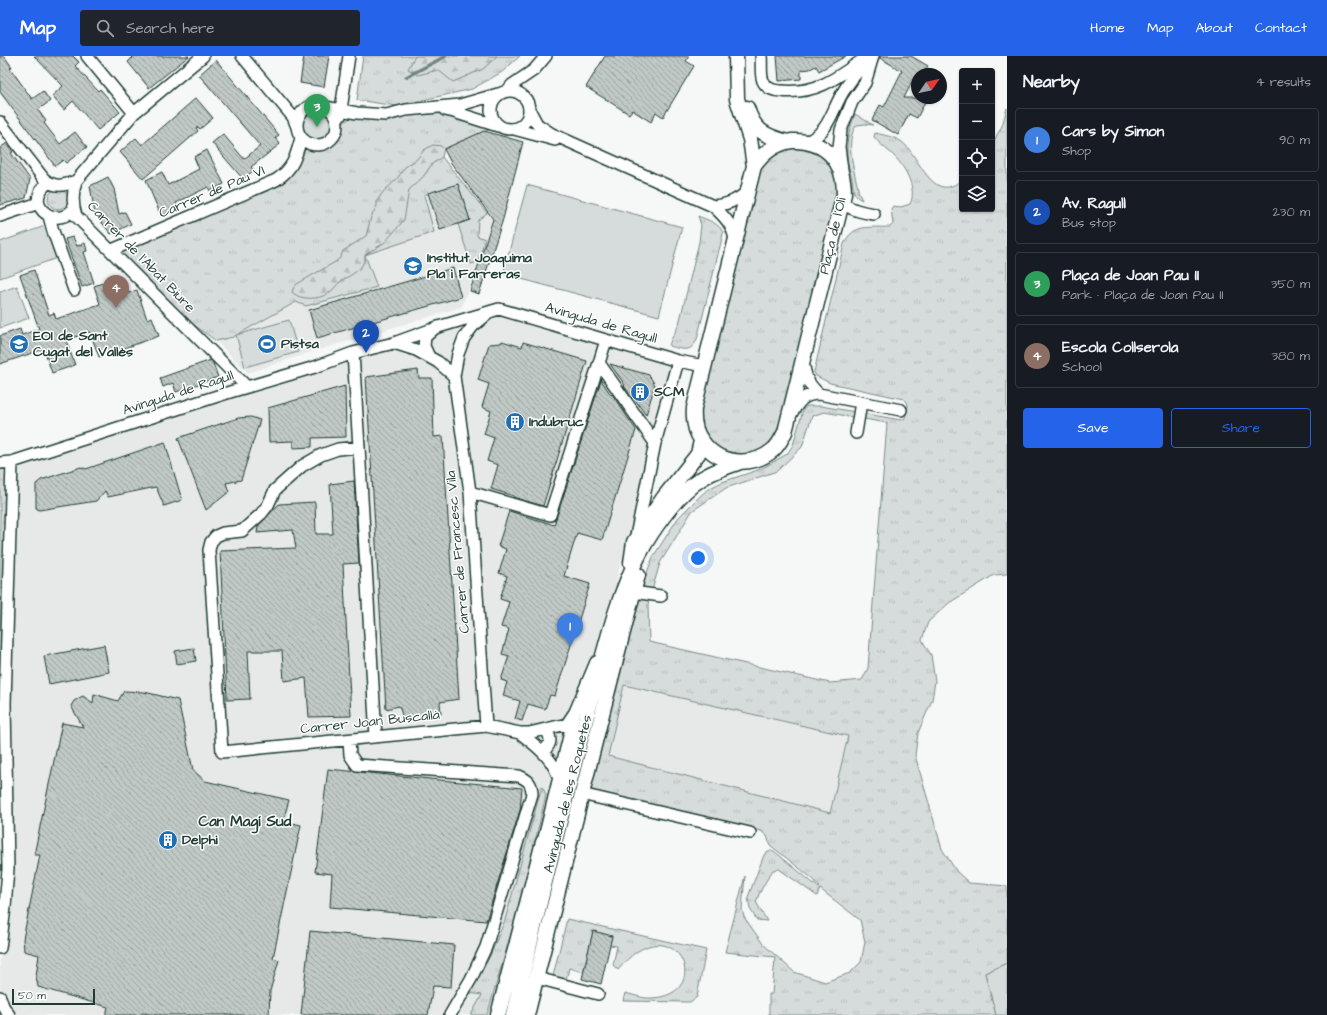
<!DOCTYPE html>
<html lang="en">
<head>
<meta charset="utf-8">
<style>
	:root { --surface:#171b24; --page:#20242c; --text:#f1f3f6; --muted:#9ea1a6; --line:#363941; --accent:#2563eb }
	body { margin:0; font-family:"Architects Daughter",sans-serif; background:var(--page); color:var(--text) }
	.controls { position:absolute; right:12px; top:12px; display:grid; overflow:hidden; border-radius:4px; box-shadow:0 1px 3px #0004 }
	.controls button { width:36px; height:36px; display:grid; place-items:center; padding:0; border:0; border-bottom:1px solid var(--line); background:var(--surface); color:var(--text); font:20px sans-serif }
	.compass { position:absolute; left:911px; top:12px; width:36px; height:36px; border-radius:50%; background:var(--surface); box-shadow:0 1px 3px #0004; rotate:56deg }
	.scale { position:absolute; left:12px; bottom:10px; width:83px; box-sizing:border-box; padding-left:4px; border:2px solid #1f3d34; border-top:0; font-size:11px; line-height:14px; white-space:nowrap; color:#1f3d34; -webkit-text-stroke:3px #fff; paint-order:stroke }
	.you { position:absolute; left:698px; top:502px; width:14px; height:14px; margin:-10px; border:3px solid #fff; border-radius:50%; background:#1a73e8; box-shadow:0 0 0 6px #1a73e833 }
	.badge { display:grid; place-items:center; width:26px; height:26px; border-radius:50%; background:var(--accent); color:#fff; font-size:13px; font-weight:700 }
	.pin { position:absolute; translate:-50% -33px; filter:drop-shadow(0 1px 2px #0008) }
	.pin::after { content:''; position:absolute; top:21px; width:14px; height:12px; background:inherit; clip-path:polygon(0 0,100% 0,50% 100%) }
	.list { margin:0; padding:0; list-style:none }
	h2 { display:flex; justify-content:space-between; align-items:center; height:52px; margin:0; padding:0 16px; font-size:17px }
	h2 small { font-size:13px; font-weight:400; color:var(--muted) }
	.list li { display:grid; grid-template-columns:26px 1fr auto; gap:12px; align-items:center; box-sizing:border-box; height:64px; margin:0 8px 8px; padding:0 8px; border:1px solid var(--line); border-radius:4px }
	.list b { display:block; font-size:15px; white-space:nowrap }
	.list p { margin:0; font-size:13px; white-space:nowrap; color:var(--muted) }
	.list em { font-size:13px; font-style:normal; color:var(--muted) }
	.actions { display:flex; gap:8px; padding:12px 16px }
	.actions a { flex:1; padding:9px 0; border:1px solid var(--accent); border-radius:4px; text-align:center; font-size:14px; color:var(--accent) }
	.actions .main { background:var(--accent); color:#fff }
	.icon { flex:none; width:22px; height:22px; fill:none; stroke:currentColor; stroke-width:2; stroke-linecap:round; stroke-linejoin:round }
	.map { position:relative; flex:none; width:1007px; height:959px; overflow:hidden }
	header { display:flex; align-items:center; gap:24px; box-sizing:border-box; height:56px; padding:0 20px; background:var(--accent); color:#fff }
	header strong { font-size:19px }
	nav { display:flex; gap:22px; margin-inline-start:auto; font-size:14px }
	.search { width:280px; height:36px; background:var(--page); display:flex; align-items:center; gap:10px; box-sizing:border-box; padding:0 14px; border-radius:4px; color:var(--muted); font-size:15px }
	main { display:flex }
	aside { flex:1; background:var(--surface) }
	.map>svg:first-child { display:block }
	.built { fill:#e6e9e8 }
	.grass { fill:url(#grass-tufts); stroke:#7a8c88; fill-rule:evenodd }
	.forest { fill:url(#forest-firs); stroke:#7a8c88 }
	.garden { fill:#d6dcdb; stroke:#7a8c88 }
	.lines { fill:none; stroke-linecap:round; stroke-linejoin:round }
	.stream { stroke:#72857f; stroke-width:3.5 }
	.building { fill:url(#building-back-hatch); stroke:#1f3d34 }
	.minor-casing { stroke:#1f3d34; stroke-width:14 }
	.major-casing { stroke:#1f3d34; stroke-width:17 }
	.minor { stroke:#fff; stroke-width:11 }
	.major { stroke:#fff; stroke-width:14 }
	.labels { text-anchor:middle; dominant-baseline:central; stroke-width:3; stroke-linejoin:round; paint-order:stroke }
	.street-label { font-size:14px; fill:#1f3d34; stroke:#fff }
	.poi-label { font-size:14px; font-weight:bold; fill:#1f3d34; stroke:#fff; text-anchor:start }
	.neighbourhood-label { font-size:15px; font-weight:bold; fill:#1f3d34; stroke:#fff }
</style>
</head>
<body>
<header>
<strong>Map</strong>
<div class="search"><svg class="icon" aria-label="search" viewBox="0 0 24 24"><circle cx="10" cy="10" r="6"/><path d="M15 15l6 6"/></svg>Search here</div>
<nav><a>Home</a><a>Map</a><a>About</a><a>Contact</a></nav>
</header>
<main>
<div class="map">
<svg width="1007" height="959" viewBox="0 0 1007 959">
	<defs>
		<pattern id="grass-tufts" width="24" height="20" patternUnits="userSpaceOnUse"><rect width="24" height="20" fill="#d6dcdb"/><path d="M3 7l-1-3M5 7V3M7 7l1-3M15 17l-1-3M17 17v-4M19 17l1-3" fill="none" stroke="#b7bebd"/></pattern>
		<pattern id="forest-firs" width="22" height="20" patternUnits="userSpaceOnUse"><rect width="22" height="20" fill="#d6dcdb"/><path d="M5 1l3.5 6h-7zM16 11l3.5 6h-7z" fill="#b7bebd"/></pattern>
		<pattern id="building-back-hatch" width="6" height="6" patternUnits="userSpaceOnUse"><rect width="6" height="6" fill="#c0c9c6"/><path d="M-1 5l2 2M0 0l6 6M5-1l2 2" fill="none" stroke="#9ba4a2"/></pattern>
	</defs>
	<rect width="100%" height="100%" fill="#f6f7f7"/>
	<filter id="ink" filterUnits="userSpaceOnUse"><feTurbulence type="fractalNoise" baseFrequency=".025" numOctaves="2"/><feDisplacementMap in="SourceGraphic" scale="8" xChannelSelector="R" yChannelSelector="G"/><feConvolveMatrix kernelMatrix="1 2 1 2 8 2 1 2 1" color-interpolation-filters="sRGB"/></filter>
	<g filter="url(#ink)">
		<path class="built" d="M442,101L492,163L468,235L461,251L308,297L248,317L216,285L233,281L319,233Z
			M499,253L678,305L630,492L622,502L617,521L616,530L621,543L498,959H8L0,941V892L5,851L12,406Z
			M624,629L848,680L829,757L608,700Z"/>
		<path class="grass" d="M363,0H520L502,16L472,33L396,50L357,44Z
			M1007,52V518L994,519L949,547L928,566L922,584L931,599L935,625L932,644L918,677L915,699L942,793L957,816L969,827L1007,830V907L985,917L996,959H769V938H772L775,901L725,896L745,820L742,853L744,861L763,888L794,916L825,926L850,917L861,906L865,886L860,864L820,833L817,840L779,813L773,814C766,825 760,834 756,846L767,865L757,864L750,853L748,841L764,799L768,795H774L819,832L820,831L813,823L770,789L767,780L761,775L589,736L616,626L644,524L653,501L678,462L697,443L708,433L722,426L761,413L787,398L793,389L803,354L807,350H821L901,364L905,362L908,350L907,346L904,343L830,327L816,320L814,316L844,188C853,167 870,172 890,171L893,168L891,153L893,150L901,151L910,148C917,134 907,115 897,103C890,95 881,90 874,81L875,77C884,79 895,81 902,86C917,97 929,139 952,130C956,129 959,125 962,123V153H992V88L1002,70ZM824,356L887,367L868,612L862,624L830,627L649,586L648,548L660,507L692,455L726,432L777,415L802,391L812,360ZM624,629L848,680L830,757L608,700Z
			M428,53L498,70L437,96L442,101L487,157L478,164L477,180L485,183L478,206L471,208L458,168L470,164L458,128L424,139L434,176L365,199L377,231L306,250L296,246L233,281L216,285L163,246L112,194L276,124L305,86C320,95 329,88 337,75C341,68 348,63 355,59C362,54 416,53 428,53Z
			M855,58L873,69L865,68L857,69C843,84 856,120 859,138L862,144C851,139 854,133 852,123C850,115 847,106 847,98C846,85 850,70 855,58Z
			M793,92C825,96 837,107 837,140L780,370L774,384L760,395L742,401L715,393L705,380L699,358L756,124C763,104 772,96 793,92Z
			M48 143a10 10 0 1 1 20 0a10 10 0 1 1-20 0Z
			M698,160C707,164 721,167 723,178L697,283C691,298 682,293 669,290C670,284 676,275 679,268L699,186L701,169Z
			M12,406L0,648V407Z
			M542,730L546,739L522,841L487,959H471L482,939L469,937L490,900L505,864Z
			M567,863L706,894L697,941L690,946L623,945L625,937C634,939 644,943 652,942C710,939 682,867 638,895C630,900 624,907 618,914L613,909L617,890L610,889L612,880L593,875L583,916L569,912L566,924L553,920Z"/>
		<path class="forest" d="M415,0H497L483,13L453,26L438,14L418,19L408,13Z
			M433,89L441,90L444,93L442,101L432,108L423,121L409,134L404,164L392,178L384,187L365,199C365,213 352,218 341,225C336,229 333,235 327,238C318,244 299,244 292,236L294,231L297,228L335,206L340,202L343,195L366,180L371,161L377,150V145L383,136L397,123L405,111L416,104L424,94Z"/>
		<path class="garden" d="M301 70a16 16 0 1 1 32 0a16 16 0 1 1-32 0Z
			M527,129L682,171L659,260L503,218Z
			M45,170L57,202L0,222V186Z
			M17,230L29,262L0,272V236Z
			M289,264L298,296L245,311L236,279Z
			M1007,907V959H996L985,917Z"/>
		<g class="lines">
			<path class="stream" d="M406,21L446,0"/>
		</g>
		<path class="building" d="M0,0H4L12,11L10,12L32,43L43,35L50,45L38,54L46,65L44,67L60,88L75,76L87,91L66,107L63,104L55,110L0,36Z
			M34,0H73L79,6L75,10L98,35L100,33L120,56L98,74L73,45L64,54L52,40L63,30Z
			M134,0H189L149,32L128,6Z
			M304,0H329L324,31L300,27Z
			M605,0H689L686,5L694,10L663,61L656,56L651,66L632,54L629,58L586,31Z
			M777,0H846L819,15L816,10L810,13L801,14V23L779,25Z
			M880,0H911L928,10L923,18H917V23L914,22L904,42H927L917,62L909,58L898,79L872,64L880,49L884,51L902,15L880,2Z
			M216,4L279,79L275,82L280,88L251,111L254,114L243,123L212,87L223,78L244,103L260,90L199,19Z
			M196,42L213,62L200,73L198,71L196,72L198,75L143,123L120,96L136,82L142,89Z
			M484,75L523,86L503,163L479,238L470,235L493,163L451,107L444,93Z
			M7,87L13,96L11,97L30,123L26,142L0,149V92Z
			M207,94L224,128L210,135L208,131L176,147L178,153L161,160L146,124L162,116L168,129L199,113L194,101Z
			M108,121L114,133L119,158L125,156L131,168L111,178L95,158L90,130Z
			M458,128L470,164L440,174L428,137Z
			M73,181L77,190L85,187L87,195L84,196L94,227L82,231L65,183Z
			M453,212L461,241L317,282L309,254Z
			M34,214L49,259L54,257L56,263L100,248L94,230L111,224L116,241L137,234L147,263L152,261L159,280L99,301L90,276L66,284L75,309L52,317L44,293L0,308V280L20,273L22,279L39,273L20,219Z
			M502,285L522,291L523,286L587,305L543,450L513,441L514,440L491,433L498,409L487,405L494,382L484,378L491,355L482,351L489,328L478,324L489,288L501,287Z
			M211,304L213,307L218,321L176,336L173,327L163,331L160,322Z
			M610,308L649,319L655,329L646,359L633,341L632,342L624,330L625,329Z
			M418,314L419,322H432L434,381L443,380L459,643L440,646L441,658L403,662L399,650L386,653L366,321Z
			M601,324L611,339L612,338L636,374L602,484L577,477L564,520L590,528L555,640L550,639L545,653L528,648L522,665L515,663L520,645L503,640L507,626L501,624L509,600L502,598L509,573L501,571L509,546L500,543L507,520L499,517L506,493L498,490L509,455L554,469Z
			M345,330L346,381L312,382V391L293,392V385L269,386L268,352Z
			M251,361L260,364L241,424L226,427L229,436L206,454L178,382L238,362Z
			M165,386L182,444L164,450L156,431L108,441L105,435L96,445L39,454L36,452V428L41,424L81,411L86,413Z
			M354,425L359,507L343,508L351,660L309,661L306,622L284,625L282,595H248L250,643L227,644L220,495L296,492L293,474L257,477L258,470L279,448L315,446L316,478H333L330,428Z
			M104,589L109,616L49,628L44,600Z
			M194,592L196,605L177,608L175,595Z
			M124,635L144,636L178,644L193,714L205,725L289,744L283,765L301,769L273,902L279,904L270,935L269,959H158L142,957L141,959H106L108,951L38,931L36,920L39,899L24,895L23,883L40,799H34L62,667L83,671L71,650L74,645L79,642L83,640L93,647L94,638L118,645Z
			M328,713L522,732L520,754L486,865L330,851L332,818L315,816Z
			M310,875L454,889L451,931L433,930L428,959H301Z
			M593,875L612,880L601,928L582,923Z"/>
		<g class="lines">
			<defs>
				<path id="minor" d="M87,0L134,57
					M203,0L134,57L76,125C72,138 72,148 76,160L247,331
					M242,0L293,61L297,71
					M761,0C762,7 760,18 763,25C766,32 774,35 781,35C818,39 839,20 868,0
					M508,34L512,29L534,14L546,0
					M491 54a19 19 0 1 1 38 0a19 19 0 1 1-38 0Z
					M297 69a20 20 0 1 1 40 0a20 20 0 1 1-40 0Z
					M325,51L357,57L386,59L406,54L460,49L498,38
					M529,53L537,68L552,78L713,150C724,160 733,169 735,184
					M445,54L454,56L498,70
					M340,60L349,0
					M0,66L44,123C55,132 63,130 76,125
					M514,73L555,84
					M808,85C829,76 832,54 843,36C849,26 857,16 865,7
					M842,114L839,91L841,74L852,46L865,27L873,0
					M48,126C45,129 42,132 40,136C31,156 60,172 74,152
					M842,147C852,154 862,156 874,158
					M713,150C727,149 737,145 748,135
					M0,160L39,147
					M49,160L53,175L74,234
					M112,194L276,124C293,113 296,101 301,82
					M606,284L599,307L655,387
					M394,287L430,274
					M353,297L359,391L338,393L321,399L302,410L275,434L268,449L261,458L242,475L223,477L216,480L211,486L209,494L222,696L486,670L520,677H529L567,668L575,656
					M429,301L424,290L425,281L435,272L499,253L678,305L704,310
					M803,306C806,322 807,327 819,338
					M791,358C799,346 803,338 819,338L901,354
					M856,377L861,346
					M359,391L376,681
					M0,407L12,406L230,336L315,311L353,297L394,287L416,294L438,306L454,320
					M470,436L550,459L599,307
					M636,480L655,387L678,305
					M633,536L661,540
					M486,670L470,436L454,320L458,298L464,282L473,270L490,256
					M520,677C535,689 552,701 558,720
					M349,684L350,699L357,709L519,720C528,724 532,727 532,738L486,891L471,923L450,959
					M543,696C552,687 551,684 547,673
					M581,738L750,777
					M543,786L575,656L596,606
					M0,892L5,851L8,813L5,648L12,406
					M537,922L598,938
					M0,941L3,950L9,959"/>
				<path id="major" d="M736,0L737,43L750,83L754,110
					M747,52C754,75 765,80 787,86
					M792,85C826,84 844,105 844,138L785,376C782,382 779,389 773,394C752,412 718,409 702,385C695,376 693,364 694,352L754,110C764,96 776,87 792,85Z
					M631,507L634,486L642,473L664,441L698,398L701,385
					M498,959L543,786
					M513,959C538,855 562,751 590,648C604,598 615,544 640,497C652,474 678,437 701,423C713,415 727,411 740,406
					M527,959C564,812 599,665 638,519"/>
			</defs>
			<use href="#minor" class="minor-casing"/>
			<use href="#major" class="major-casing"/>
			<use href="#minor" class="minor"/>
			<use href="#major" class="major"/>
		</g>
	</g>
	<defs>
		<symbol id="school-disc" viewBox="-11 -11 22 22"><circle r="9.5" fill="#1f6fb2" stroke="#fff"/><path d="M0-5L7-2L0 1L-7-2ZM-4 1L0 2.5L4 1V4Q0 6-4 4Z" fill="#fff"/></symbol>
		<symbol id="stadium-disc" viewBox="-11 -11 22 22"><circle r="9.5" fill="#1f6fb2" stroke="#fff"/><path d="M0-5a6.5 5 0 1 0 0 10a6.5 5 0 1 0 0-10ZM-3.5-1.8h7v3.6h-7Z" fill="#fff"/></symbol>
		<symbol id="building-disc" viewBox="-11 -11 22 22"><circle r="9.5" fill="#1f6fb2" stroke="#fff"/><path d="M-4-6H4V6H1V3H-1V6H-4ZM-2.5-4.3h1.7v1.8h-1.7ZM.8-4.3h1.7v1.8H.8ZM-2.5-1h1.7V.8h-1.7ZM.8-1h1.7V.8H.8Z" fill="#fff"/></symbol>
	</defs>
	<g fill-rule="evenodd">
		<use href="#school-disc" x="402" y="199" width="22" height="22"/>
		<use href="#school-disc" x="8" y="277" width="22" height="22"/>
		<use href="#stadium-disc" x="256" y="277" width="22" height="22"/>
		<use href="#building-disc" x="629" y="325" width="22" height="22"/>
		<use href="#building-disc" x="504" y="355" width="22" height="22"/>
		<use href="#building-disc" x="157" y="773" width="22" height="22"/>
	</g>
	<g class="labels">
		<g class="street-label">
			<text transform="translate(212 136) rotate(-23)">Carrer de Pau VI</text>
			<text transform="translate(833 180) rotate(-77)">Plaça de l'Oli</text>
			<text transform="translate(141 201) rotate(46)">Carrer de l'Abat Biure</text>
			<text transform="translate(601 267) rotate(16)">Avinguda de Ragull</text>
			<text transform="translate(178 337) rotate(-18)">Avinguda de Ragull</text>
			<text transform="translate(458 496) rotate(-95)">Carrer de Francesc Vila</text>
			<text transform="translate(370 666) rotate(-6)">Carrer Joan Buscallà</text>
			<text transform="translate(568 738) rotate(-76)">Avinguda de les Roquetes</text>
		</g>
		<g class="poi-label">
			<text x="427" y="202">Institut Joaquima<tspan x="427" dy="16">Pla i Farreras</tspan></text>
			<text x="33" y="280">EOI de Sant<tspan x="33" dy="16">Cugat del Vallès</tspan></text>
			<text x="281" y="288">Pistsa</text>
			<text x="654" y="336">SCM</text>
			<text x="529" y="366">Indubruc</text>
			<text x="182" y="784">Delphi</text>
		</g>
		<g class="neighbourhood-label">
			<text x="245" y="765">Can Magí Sud</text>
		</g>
	</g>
</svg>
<div class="controls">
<button>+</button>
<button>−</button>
<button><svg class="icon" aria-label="locate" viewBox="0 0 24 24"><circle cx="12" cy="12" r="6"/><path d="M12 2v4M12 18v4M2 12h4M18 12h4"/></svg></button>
<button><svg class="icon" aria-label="layers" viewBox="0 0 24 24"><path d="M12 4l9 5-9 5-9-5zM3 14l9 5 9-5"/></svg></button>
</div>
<svg class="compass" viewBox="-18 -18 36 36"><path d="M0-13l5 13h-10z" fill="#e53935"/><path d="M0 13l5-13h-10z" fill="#9ea1a6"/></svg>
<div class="scale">50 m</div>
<div class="you"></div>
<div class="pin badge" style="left:570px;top:590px;background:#3f7fe0">1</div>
<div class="pin badge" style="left:366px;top:297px;background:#1a4fb4">2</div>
<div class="pin badge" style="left:317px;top:71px;background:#2e9e5b">3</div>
<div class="pin badge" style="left:116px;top:252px;background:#8d6e63">4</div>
</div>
<aside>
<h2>Nearby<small>4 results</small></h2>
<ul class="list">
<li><span class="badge" style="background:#3f7fe0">1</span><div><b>Cars by Simon</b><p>Shop</p></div><em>90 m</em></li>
<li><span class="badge" style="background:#1a4fb4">2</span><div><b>Av. Ragull</b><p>Bus stop</p></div><em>230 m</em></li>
<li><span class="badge" style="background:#2e9e5b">3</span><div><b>Plaça de Joan Pau II</b><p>Park · Plaça de Joan Pau II</p></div><em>350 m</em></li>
<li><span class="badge" style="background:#8d6e63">4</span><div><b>Escola Collserola</b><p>School</p></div><em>380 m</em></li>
</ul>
<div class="actions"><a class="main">Save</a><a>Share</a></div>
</aside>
</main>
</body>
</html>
